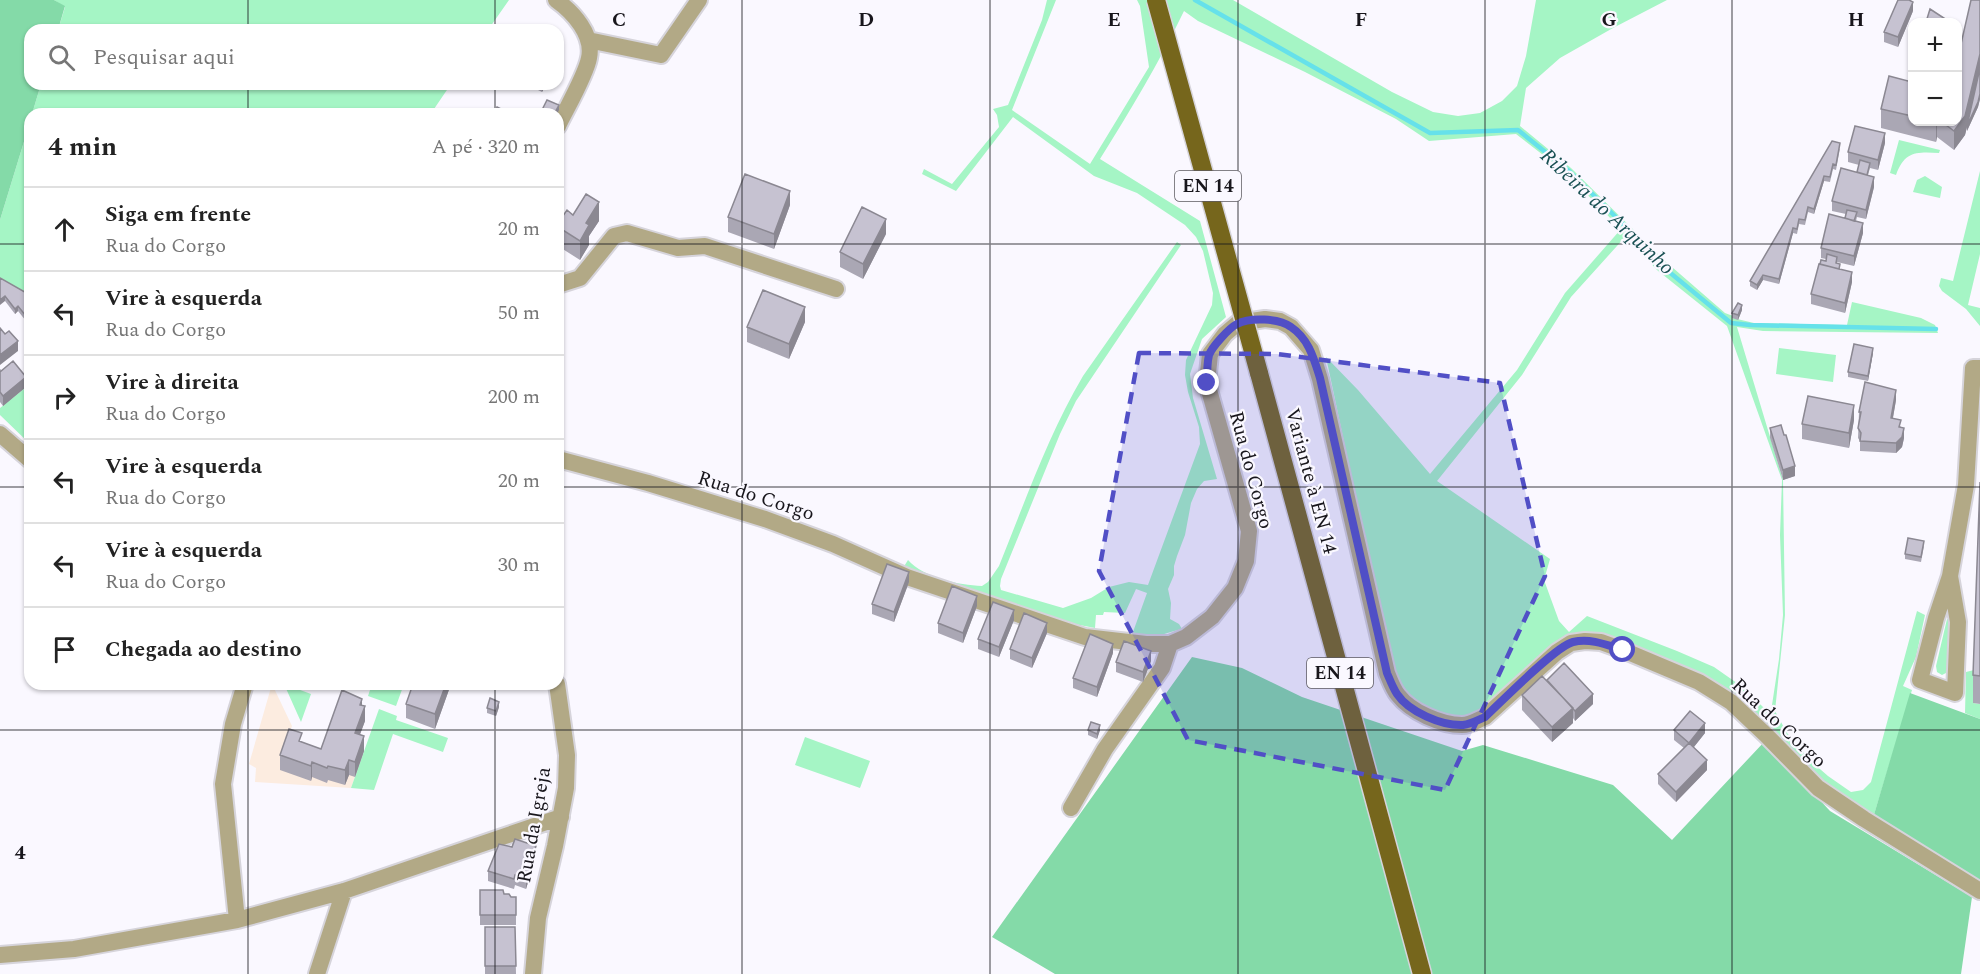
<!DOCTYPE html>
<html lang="pt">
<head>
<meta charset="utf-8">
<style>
	:root { --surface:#fff; --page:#f2f2f2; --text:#222; --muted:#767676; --line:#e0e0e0 }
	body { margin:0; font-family:Spectral,serif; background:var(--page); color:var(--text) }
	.controls { position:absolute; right:18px; top:18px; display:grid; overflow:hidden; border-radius:12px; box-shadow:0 2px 4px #0004 }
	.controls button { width:54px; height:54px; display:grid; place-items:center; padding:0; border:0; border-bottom:2px solid var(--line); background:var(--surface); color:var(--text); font:30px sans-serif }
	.stop { position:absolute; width:18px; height:18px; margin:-14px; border:4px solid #514fc6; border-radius:50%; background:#fff }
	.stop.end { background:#514fc6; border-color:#fff; box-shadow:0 2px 6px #0008 }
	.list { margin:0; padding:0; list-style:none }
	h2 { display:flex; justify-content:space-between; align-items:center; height:78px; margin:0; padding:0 24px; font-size:26px }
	h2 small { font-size:20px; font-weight:400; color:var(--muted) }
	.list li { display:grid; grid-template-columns:39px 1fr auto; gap:18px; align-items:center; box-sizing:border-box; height:84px; padding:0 24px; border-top:2px solid var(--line) }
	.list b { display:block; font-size:22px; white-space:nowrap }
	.list p { margin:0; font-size:20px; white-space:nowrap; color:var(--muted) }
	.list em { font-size:20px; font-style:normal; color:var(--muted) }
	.icon { flex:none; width:33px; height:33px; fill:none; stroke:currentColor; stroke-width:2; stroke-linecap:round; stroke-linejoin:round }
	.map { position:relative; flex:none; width:1980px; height:974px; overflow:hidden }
	.search { position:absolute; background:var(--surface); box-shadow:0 2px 4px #0004; left:24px; top:24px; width:540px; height:66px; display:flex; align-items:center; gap:15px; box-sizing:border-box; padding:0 21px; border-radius:18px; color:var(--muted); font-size:22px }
	.panel { position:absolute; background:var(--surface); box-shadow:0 2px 4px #0004; left:24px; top:108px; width:540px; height:582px; border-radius:18px }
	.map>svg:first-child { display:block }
	.education { fill:#fcece0 }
	.green { fill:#a5f5c5; fill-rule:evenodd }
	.forest { fill:#84daa8 }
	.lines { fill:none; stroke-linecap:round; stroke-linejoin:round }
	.stream { stroke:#66e1ea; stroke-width:4.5 }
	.minor-casing { stroke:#d6d4db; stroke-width:20 }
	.major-casing { stroke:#d6d4db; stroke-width:21 }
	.minor { stroke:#b2a986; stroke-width:16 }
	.major { stroke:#76661c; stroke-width:18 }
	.major-bridge-casing { stroke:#d6d4db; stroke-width:21; stroke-linecap:butt }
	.major-bridge { stroke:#76661c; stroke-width:18 }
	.wall { fill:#aaa7b4 }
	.shaded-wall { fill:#8b8892 }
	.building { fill:#c6c2d1; stroke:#8b8892; stroke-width:1.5 }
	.route { stroke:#514fc6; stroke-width:8 }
	.marked { fill:#514fc6; fill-opacity:0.2; stroke:#514fc6; stroke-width:4.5; stroke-dasharray:12 8; stroke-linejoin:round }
	.grid { fill:none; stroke:#18161c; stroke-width:1.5; stroke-opacity:0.55 }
	.labels { text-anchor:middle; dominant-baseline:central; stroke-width:4.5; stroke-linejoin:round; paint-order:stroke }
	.shield { fill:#faf8ff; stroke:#5c5a60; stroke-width:1.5 }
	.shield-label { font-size:18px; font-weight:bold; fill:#18161c }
	.street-label { font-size:20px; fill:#18161c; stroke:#faf8ff }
	.water-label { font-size:21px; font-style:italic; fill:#1a5154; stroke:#faf8ff }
	.grid-label { font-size:20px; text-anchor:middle; font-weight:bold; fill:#18161c; stroke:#faf8ff; stroke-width:4.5; stroke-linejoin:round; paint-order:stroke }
</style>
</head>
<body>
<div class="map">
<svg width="1980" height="974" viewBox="0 0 1980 974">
	<rect width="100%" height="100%" fill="#faf8ff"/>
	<path class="education" d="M272,684L292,726L286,743L325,753L359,765L351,788L255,782L256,768L249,764Z"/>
	<path class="green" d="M54,0H509L488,30H58L65,7Z
		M1047,0H1056L1012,110L1090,164L1149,67L1140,6L1137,0H1233L1392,92L1433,112L1458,116L1480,113L1502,101L1517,86L1526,56L1536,0H1667L1613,28L1560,58L1526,88L1520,126L1571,168L1665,261L1725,313L1733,316V318L1754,323L1847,325L1852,302L1921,318L1935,325L1938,333L1763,331L1737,327L1783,480L1785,615L1775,711L1787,733L1813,763L1828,776L1851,792L1863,790L1871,782L1917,611L1925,615L1916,657L1903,686L1912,690L1873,818L1832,790L1731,693C1690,666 1644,649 1596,635L1485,710L1470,718L1436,716L1408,696L1398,682L1391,663L1326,357L1358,390L1430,474L1517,370L1565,293L1621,229L1565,172L1516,134L1429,141L1396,119L1305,72L1198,21L1184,11C1159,63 1130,111 1100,159L1200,221L1226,317L1202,339L1190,374L1193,398L1217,479L1204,481L1197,489L1191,503L1185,535L1177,556L1174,566V575L1168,589L1171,603L1170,619L1179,624L1182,629C1162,633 1155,641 1134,634L1133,632L1147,593L1136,589L1125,613L1104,612L1103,615H1096L1095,628L1064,622L995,597L990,598L903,568L908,560C924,578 959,585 982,586L988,582L999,566C1025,502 1048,435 1083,376L1177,242L1181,245L1076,401L1060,434L1001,579L1000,586L1001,590L1063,608L1091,598L1109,587L1129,582L1148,585L1200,444L1199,427L1188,392L1185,375L1186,360L1212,305L1213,293L1203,251L1196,237L1185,225L1137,193L1094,176L1013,117L956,191L922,174L924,169L952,184L999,127L997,115L993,109L1008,105L1042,20ZM1626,236L1657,270L1727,326L1782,480L1780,535L1783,615L1779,659L1772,705L1769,713L1744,688L1714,667L1677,651L1587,616L1569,632L1559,621L1544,580L1550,559L1437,481L1522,375L1571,297Z
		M41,84H451L434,109L443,114H32Z
		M30,122V300L0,283V220Z
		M1899,140L1940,150L1939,153C1916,152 1905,151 1896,175L1890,173Z
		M1980,171V254L1968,305L1980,308V326L1966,309L1942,291L1939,286L1941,278L1953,281Z
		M1925,176L1942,187L1940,198L1913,192L1917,180Z
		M1779,348L1836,355L1833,382L1776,374Z
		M30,384V444L0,415V408Z
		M1947,619L1952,620L1950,671L1942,675L1937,672L1936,666Z
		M1974,670L1973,703L1980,704V719L1965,713L1966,672Z
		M284,684L311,694L301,722Z
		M372,684H404L396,706L368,696Z
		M379,709L397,716L396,720L448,738L443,752L393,734L374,790L351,788Z
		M805,737L870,761L860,788L795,765Z"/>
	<path class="forest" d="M0,0H54L65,6L58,30H30V84H41L32,114H30V122L0,220Z
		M1192,657L1242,668L1302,697L1462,751L1483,745L1613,785L1672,840L1765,741L1830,811L1972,897L1961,974H1055L992,937Z
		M1910,693L1980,719V883L1873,818Z"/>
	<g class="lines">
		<path class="stream" d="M1195,0L1430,133L1518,130L1569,171L1627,228L1662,266L1731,323L1750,325L1936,329"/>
		<defs>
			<path id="minor" d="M556,0C573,12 594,35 589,58C586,75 566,109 558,126
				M588,40L661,55L699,0
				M558,285L580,278L614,236L627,233L678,248L705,246L836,289
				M0,434L30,460
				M558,459L648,483L765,519L833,544L907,577L1085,637L1146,644H1170L1186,637L1212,617L1235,588L1246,561L1249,531L1207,383L1210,354L1225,334L1238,323L1265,319L1280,321L1291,327L1311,350L1320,379L1387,673C1390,680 1393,689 1398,695C1411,712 1441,725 1462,725C1471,725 1477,720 1485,717L1557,652L1571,643L1585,641L1601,642L1623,650L1699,682L1731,702L1766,735L1818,788L1864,819L1980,891
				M1950,576L1958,622L1955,693L1920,680L1936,618L1950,576L1966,485L1973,368H1980
				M1071,808L1105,749L1162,668L1170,644
				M237,920L223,784L233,724L245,684
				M0,955L74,949L237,920L344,891L561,817
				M317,974L344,891
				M533,974L538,918L555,846L566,788L567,755L557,684"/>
			<path id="major" d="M1259,373L1422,974"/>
		</defs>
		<use href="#minor" class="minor-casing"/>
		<use href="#major" class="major-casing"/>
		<use href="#minor" class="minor"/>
		<use href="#major" class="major"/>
		<defs>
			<path id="major-bridge" d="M1156,0L1259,373"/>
		</defs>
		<use href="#major-bridge" class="major-bridge-casing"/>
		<use href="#major-bridge" class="major-bridge"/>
	</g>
	<path class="wall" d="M1980,0V99L1978,107L1967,131V127L1965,135L1954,150L1937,137L1936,142L1881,128V109L1912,82V122H1958Z
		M1913,11L1898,47L1884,42V32Z
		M526,84H546L542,92Z
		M1885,143L1878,170L1870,168L1868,175L1874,187L1866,219L1857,217L1856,221L1863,233L1854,266L1837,262V263L1840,269L1852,282L1845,313L1811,304V294L1820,264L1826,261V259L1821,258V248L1845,218L1846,214L1832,211V201L1857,172L1859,165L1848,162V152Z
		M1840,148L1836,170L1833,169L1830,182L1824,181L1814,214L1808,212L1805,225L1799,224L1797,234L1793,233L1779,284L1763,280L1757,290L1750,286V281Z
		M790,205L774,249L728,232V217Z
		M573,215L599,221L589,236V245L580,260L558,246V223Z
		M886,234L863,279L840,267V252Z
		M0,278L30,295V326L18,311L15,314L5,301Z
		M1742,310L1738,320L1732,318V313Z
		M805,322L789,359L747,342V327Z
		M1873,353L1868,381L1848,377V372Z
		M0,369L26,387L3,406L0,402Z
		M1896,400L1893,418L1901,427L1904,438L1902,447L1896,453L1860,451V441L1858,438L1859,412Z
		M1854,420L1849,448L1802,439V424Z
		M1770,428L1795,476L1783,480L1770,438Z
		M1980,482V704L1973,703V675Z
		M1924,546L1921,562L1905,559V554Z
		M909,582L894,622L872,614V604Z
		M977,606L963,643L938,633V623Z
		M1014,620L999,657L978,649V639Z
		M1047,633L1032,668L1010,659V649Z
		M1113,653L1097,697L1073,688V678Z
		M1151,661L1143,682L1116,672V662Z
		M1547,680L1593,704L1575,721L1573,718V723L1552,742L1522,710V695Z
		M413,684H451L435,729L406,718V704Z
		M362,705L365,721L360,734L364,751L355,777L349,775L345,785L328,780L327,783L312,777L311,781L280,770V755L302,742L321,749Z
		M499,707L496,716L487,713V708Z
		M1088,730H1100L1097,739L1088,735Z
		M1674,730L1705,733L1694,747L1707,770L1676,802L1658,784V774L1684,748L1674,740Z
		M536,856L526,889L515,885L514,889L488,881V871Z
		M480,890L504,894L511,897H516V925H480Z
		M485,927H515L516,974H485Z"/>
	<path class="shaded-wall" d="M1913,2V11L1898,47V37Z
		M559,42V57L558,59V44Z
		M1980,54V99L1978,107L1967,131V127L1965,135L1954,150V131Z
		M542,84H546L542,92Z
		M559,105V110L557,114H554Z
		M1936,122H1937V137L1936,142Z
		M1885,133V143L1878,170V160Z
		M1824,176V181L1814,214V209Z
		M1874,177V187L1866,219V210Z
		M790,191V205L774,249V234Z
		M599,202V221L589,236V245L580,260V241L586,223Z
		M886,219V234L863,279V264Z
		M1863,223V233L1854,266V256Z
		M1793,228V233L1779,284V279Z
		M1852,272V282L1845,313V303Z
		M1763,275V280L1757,290V285Z
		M5,296V301L0,305V300Z
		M1742,305V310L1738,320V315Z
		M18,306V311L15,314V309Z
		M805,307V322L789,359V344Z
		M18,341V351L0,365V355Z
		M1873,348V353L1868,381V376Z
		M26,377V387L3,406V396Z
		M1896,390V400L1891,428V418Z
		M1854,405V420L1849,448V433Z
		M1904,428V438L1902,447L1896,453V443Z
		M1795,466V476L1783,480V470Z
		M909,572V582L894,622V612Z
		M977,596V606L963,643V633Z
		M1014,610V620L999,657V647Z
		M1047,623V633L1032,668V658Z
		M1113,644V653L1097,697V687Z
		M1151,651V661L1143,682V672Z
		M446,684H451L435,729V714Z
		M1593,694V704L1575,721V711Z
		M362,699V713L365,706V721L355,748V733L360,705Z
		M499,702V707L496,716V711Z
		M1573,708V723L1552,742V727Z
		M1705,723V733L1689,753V743Z
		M1100,725V730L1097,739V734Z
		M364,736V751L355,777V762Z
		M349,760V775L345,785V770Z
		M1707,760V770L1676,802V792Z
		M312,762V777L311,781V766Z
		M536,846V856L526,889V879Z"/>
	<path class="building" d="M1898,0H1909L1913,2L1898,37L1884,32Z
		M1971,0H1980V54L1965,116L1954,131L1942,122H1958V57Z
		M1930,9L1950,22H1926Z
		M1980,68V94L1978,102L1967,126Z
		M1889,76L1912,82V116L1881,109Z
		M547,100L559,105L554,114H540Z
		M497,107L511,114H494Z
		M517,111L524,114H515Z
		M1855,126L1885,133L1878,160L1848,152Z
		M1832,141L1840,143L1836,165L1833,164L1830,177L1824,176L1814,209L1808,207L1805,220L1799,219L1797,229L1793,228L1779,279L1763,275L1757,285L1750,281Z
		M1860,160L1870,163L1867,175L1857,172Z
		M1841,168L1874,177L1866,210L1832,201Z
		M745,174L790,191L774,234L728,217Z
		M586,194L599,202L586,223L589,225L580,241L558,227V223L567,210L573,215Z
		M862,207L886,219L863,264L840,252Z
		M1847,210L1857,212L1854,221L1845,218Z
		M1829,214L1863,223L1854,256L1821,248Z
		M1827,254L1837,257L1836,263L1840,264L1839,269L1820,264L1821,260L1826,261Z
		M1819,264L1852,272L1845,303L1811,294Z
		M0,278L30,295V321L18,306L15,309L5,296L0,300Z
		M763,290L805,307L789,344L747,327Z
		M1738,303L1742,305L1738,315L1732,313Z
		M0,328L5,334L9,331L18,341L0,355Z
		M1854,344L1873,348L1868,376L1848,372Z
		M13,361L26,377L3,396L0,392V372Z
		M1865,382L1896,390L1891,418L1901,420L1899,427L1904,428L1902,437L1896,443L1860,441L1861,433L1858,428L1861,412H1859Z
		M1808,396L1854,405L1849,433L1802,424Z
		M1781,425L1784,435H1786L1795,466L1783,470L1770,428Z
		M1980,482V676L1973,675Z
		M1908,538L1924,541L1921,557L1905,554Z
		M887,564L909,572L894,612L872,604Z
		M952,586L977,596L963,633L938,623Z
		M993,602L1014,610L999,647L978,639Z
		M1024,613L1047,623L1032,658L1010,649Z
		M1090,634L1113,644L1097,687L1073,678Z
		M1124,641L1151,651L1143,672L1116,662Z
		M1564,663L1593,694L1575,711L1547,680Z
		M1542,676L1573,708L1552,727L1522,695Z
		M413,684H446L435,714L406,704Z
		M342,690L362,699L360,705L365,706L355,733L364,736L355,762L349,760L345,770L328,766L327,768L312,762L311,766L280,755L289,729L302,733L299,741L321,749Z
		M490,698L499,702L496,711L487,708Z
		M1690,711L1705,723L1689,743L1707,760L1676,792L1658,774L1689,743L1674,730Z
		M1091,722L1100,725L1097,734L1088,730Z
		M515,839L536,846L526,879L515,875L514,879L488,871L499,844L512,847Z
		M480,890H503L504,894H509L511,897H516V915H480Z
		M485,927H515L516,966H485Z"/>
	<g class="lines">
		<path class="route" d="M1207,383C1207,374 1207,363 1209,355C1212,347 1229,328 1237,324C1250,317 1279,318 1291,327C1309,339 1314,359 1320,378L1387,673C1390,680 1393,688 1397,694C1409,712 1442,726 1463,725C1471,724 1478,720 1485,717C1501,702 1556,646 1573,642C1591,638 1607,645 1623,650"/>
	</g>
	<path class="marked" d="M1139,353L1277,354L1500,383L1545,576L1445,790L1188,740L1099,571Z"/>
	<path class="grid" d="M248,0V30M495,0V30M742,0V974M990,0V974M1238,0V974M1485,0V974M1732,0V974M248,84V114M495,84V114M0,244H30M558,244H1980M0,487H30M558,487H1980M248,684V974M495,684V974M0,730H1980"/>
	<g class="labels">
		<g class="shield">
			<rect x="1175" y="171" width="66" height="30" rx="4.5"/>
			<rect x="1307" y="658" width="66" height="30" rx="4.5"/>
		</g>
		<g class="shield-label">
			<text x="1208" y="186">EN 14</text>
			<text x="1340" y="673">EN 14</text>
		</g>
		<g class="street-label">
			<text transform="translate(1251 470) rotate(75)">Rua do Corgo</text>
			<text transform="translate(1311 481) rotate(75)">Variante à EN 14</text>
			<text transform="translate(756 496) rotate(18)">Rua do Corgo</text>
			<text transform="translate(1779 723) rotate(43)">Rua do Corgo</text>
			<text transform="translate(534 825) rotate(-80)">Rua da Igreja</text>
		</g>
		<g class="water-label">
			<text transform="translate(1607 212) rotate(43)">Ribeira do Arquinho</text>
		</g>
	</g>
	<g class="grid-label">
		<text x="619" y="26">C</text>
		<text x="866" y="26">D</text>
		<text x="1114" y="26">E</text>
		<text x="1361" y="26">F</text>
		<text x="1609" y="26">G</text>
		<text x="1856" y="26">H</text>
		<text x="20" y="859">4</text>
	</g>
</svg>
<div class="controls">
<button>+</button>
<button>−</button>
</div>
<div class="stop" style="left:1623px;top:650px"></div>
<div class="stop end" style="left:1207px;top:383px"></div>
<div class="search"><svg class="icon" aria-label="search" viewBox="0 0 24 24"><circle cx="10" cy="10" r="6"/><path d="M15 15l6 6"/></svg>Pesquisar aqui</div>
<section class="panel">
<h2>4 min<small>A pé · 320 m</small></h2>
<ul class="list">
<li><svg class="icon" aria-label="ahead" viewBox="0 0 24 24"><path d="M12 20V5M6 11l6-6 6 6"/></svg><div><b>Siga em frente</b><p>Rua do Corgo</p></div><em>20 m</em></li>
<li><svg class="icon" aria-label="left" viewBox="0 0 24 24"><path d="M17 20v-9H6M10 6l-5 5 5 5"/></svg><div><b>Vire à esquerda</b><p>Rua do Corgo</p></div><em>50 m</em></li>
<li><svg class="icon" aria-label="right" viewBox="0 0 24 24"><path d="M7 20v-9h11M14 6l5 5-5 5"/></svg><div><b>Vire à direita</b><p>Rua do Corgo</p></div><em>200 m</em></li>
<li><svg class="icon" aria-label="left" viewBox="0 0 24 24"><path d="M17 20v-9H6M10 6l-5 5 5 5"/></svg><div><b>Vire à esquerda</b><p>Rua do Corgo</p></div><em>20 m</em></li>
<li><svg class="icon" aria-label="left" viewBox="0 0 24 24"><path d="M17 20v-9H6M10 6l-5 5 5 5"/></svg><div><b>Vire à esquerda</b><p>Rua do Corgo</p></div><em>30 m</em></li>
<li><svg class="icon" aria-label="arrive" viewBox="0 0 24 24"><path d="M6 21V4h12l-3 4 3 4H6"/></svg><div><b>Chegada ao destino</b></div></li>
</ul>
</section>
</div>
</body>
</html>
